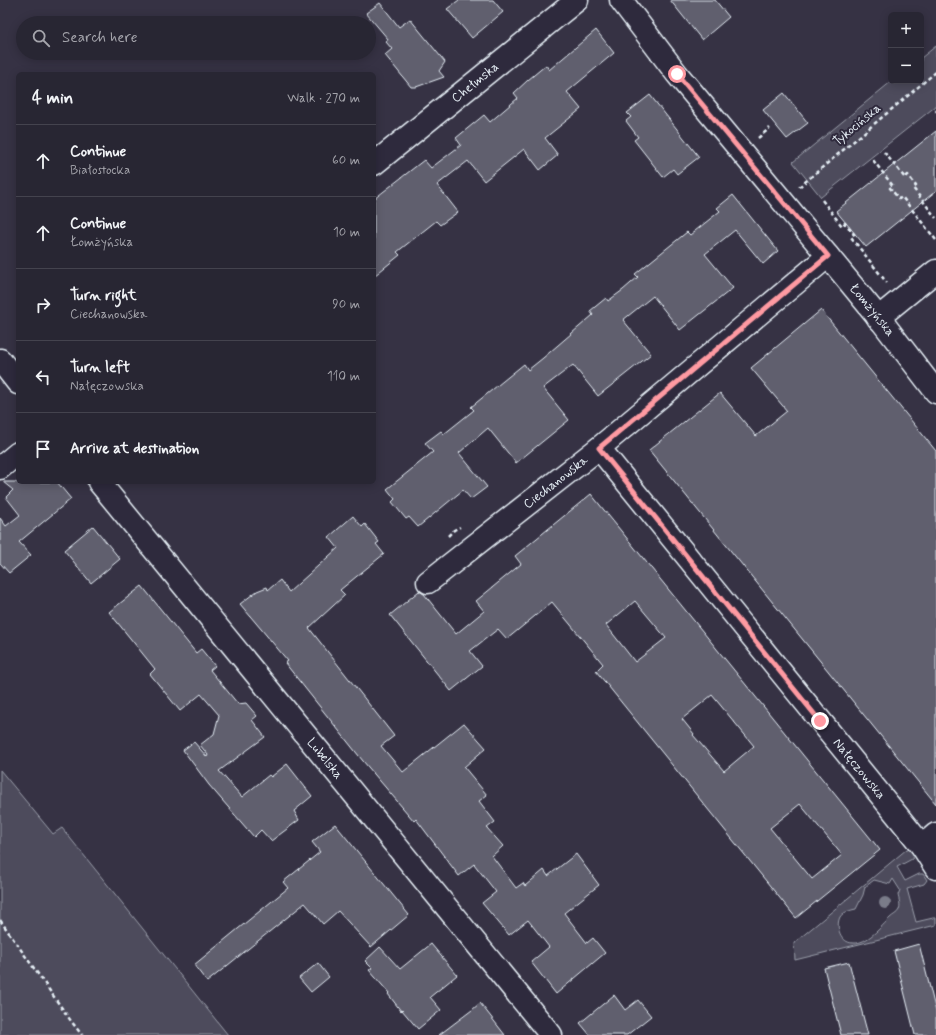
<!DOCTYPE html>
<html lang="en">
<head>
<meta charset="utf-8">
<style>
	:root { --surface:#282633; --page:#34323f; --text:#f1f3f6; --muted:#a5a5ac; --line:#44434e }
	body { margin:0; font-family:Mynerve,sans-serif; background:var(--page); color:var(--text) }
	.controls { position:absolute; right:12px; top:12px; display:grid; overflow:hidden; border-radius:6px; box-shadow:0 2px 10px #0003 }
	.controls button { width:36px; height:36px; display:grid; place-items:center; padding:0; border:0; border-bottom:1px solid var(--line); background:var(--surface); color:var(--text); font:20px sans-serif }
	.stop { position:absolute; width:12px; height:12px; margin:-9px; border:3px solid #ff9aa2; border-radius:50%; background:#fff }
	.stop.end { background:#ff9aa2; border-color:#fff; box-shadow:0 1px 4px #0008 }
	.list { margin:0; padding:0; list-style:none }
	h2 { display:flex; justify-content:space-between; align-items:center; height:52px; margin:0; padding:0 16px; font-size:17px }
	h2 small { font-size:13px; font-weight:400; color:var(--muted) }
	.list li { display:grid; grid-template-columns:26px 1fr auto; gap:12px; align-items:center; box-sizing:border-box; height:72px; padding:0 16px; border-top:1px solid var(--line) }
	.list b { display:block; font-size:15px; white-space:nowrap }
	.list p { margin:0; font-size:13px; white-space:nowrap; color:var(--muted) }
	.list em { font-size:13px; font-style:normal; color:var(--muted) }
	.icon { flex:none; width:22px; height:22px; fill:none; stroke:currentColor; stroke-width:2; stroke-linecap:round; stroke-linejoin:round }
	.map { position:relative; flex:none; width:936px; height:1035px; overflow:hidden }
	.search { position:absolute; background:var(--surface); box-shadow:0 2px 10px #0003; left:16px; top:16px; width:360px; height:44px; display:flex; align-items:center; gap:10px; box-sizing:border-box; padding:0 14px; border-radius:22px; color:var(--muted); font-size:15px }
	.panel { position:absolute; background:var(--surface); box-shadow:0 2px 10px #0003; left:16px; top:72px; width:360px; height:412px; border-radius:6px }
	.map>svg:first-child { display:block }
	.green { fill:#4d4b5c; stroke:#9a9eaa; fill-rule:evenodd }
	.building { fill:#605e6e; stroke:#e8f1f8; fill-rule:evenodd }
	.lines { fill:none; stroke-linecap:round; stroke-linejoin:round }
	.minor-casing { stroke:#e8f1f8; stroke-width:25 }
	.path { stroke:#e8f1f8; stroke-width:2.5; stroke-dasharray:4 3; stroke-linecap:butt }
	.minor { stroke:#2f2a3d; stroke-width:22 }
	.tree { fill:#7a7b89 }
	.route { stroke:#ff9aa2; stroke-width:5 }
	.labels { text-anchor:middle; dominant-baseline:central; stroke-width:4; stroke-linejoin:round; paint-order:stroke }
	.street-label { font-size:13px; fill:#e8f1f8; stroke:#2f2a3d }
</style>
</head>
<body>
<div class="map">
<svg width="936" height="1035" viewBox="0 0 936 1035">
	<rect width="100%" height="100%" fill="#363244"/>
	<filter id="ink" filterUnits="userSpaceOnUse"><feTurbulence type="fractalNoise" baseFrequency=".025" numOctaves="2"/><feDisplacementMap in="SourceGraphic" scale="8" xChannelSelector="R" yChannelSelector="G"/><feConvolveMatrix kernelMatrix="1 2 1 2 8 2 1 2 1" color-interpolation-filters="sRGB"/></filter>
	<g filter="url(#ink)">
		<path class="green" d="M936,46V106L821,197L793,162L892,81H921V58Z
			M0,770L53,834L62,828L228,1035H0Z
			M907,849H911L915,855L912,859L897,867L905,881L919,874H923L927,880L924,884L907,889L916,922L933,918H936V925L795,960L794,943ZM893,879L900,890L898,895C899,900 901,905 899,910C897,914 893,915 890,918C881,927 867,944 853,943C841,943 835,927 840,917C843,912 851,910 856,909L863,895L865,887L874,880L890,884Z"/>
		<path class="building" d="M459,0H493L503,12L472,38L447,9Z
			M670,0H715L729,17L702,40Z
			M380,3L399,27L410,19L445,62L439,71L444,77L416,87H411L385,55L392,49L386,42L388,39L366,13Z
			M596,30L614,53L567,92L581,109L545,138L558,155L540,170L524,149L484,181L468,161L437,185L458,212L440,225L436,221L397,252L400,255L374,276V199L424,160L431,168L461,145L456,138L484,115L490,122L518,98L514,93L528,80L546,65L549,70Z
			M784,93L808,123L787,139L763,110Z
			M650,95L699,157L677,174L673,169L663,177L634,140L638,137L626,121L631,117L627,113Z
			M936,131V191L866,247L836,211Z
			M733,195L778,251L763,264L735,230L705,254L733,288L680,330L653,296L623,320L651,354L598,396L573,365L543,388L569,420L516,463L488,428L459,453L487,487L471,499L463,490L418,527L409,517L406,519L392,502L395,499L387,489L433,452L425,443L441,431L444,434L474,410L471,407L524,364L528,370L543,358L593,315L590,311L606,298L608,301L623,290L638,277L635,274L687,232L690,235L720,211L717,208Z
			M821,310L936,451V804L649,450L720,393L756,436L787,411L751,368Z
			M3,482H57L71,499L19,542L31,555L9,573L0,563V518L6,526L20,515L6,497L13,490Z
			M591,494L880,850L796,918L596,671L603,664L552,602L507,639L498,629L470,651L482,666L451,691L390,615L419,591L424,594L456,634L484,611L476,601L521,564L515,556ZM635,601L666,638L635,662L606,625ZM712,695L754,746L724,771L693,735L694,734L682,719ZM800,804L842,855L812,879L770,828Z
			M353,516L362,527L365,524L379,542L376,544L384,554L340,590L345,595L309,628L394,736L381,746L403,772L464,723L486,748L464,767L487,795L479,801L495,822L487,828L503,846L492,856L516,888L523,883L525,886L544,870L548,876L576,854L599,885L564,913L587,943L593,938L605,953L556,994L531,962L549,947L528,920L509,935L482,903L496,892L474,864L459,876L416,819L414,821L363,761L285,663L288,661L240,604L257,591L267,587L268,590L280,580L289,592L338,548L329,537Z
			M93,526L120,559L91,583L64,550Z
			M142,586L196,653L201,649L215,666L210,670L238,704L246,703L257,716L252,720L265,737L219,771L242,797L269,775L271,777L287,764L312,796L294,811L299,820L271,841L261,830L254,837L209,785L183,750L194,742L207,757L208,755L200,745L214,734L219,715L201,694L180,711L150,674L155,669L109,612Z
			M335,824L409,915L371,947L338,911L323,924L305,903L207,982L194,965L288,888L283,882L320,852L312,842Z
			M431,944L457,975L430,997L441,1010L418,1029L402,1010L401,1011L388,994L389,993L369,970L372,968L365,961L380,947L400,969Z
			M919,944L936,1012V1035H915L894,951Z
			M849,962L863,1016L868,1035H841L824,968Z
			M318,963L329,977L311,992L299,978Z
			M614,995L625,1010L638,1000L651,1016L627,1035H590L580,1023Z
			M480,1003L505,1035H439L472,1010Z"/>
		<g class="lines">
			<defs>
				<g id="minor">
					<path id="s1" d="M621,0L677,74L828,256L883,323L936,392"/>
					<path id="s2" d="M374,164L577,0"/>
					<path d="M878,318L936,271"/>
					<path d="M0,360L18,383"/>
					<path id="s3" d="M599,448L922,846L936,868"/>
					<path d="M0,468L18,453"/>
					<path id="s4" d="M99,482L551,1035"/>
					<path id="s5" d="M428,582L599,448L828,256"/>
					<path d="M922,846L936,834"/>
				</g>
			</defs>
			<use href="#minor" class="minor-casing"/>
			<path class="path" d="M935,111H936
				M758,138L770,128
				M884,152L905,178L908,175L916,186L913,188L936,218
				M873,160L893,186L890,188L899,199L902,197L936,240
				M799,187L936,72
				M822,200L842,226L845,223L854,234L851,237L887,283
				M448,536L454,530L460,527
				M0,920L71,1021L82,1035"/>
			<use href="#minor" class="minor"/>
		</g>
		<circle class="tree" cx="885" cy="903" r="6"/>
	</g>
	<g class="lines" filter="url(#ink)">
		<path class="route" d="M677,74L828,256L599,448L820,721"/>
	</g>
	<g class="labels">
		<g class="street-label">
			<text stroke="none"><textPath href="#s2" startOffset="130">Chełmska</textPath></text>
			<text transform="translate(857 125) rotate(-40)">Tykocińska</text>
			<text stroke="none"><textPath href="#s1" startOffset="399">Łomżyńska</textPath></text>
			<text stroke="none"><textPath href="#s5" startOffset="162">Ciechanowska</textPath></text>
			<text stroke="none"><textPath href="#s4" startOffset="357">Lubelska</textPath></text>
			<text stroke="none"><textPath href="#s3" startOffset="413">Nałęczowska</textPath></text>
		</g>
	</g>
</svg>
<div class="controls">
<button>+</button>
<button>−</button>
</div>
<div class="stop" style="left:677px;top:74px"></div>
<div class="stop end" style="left:820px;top:721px"></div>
<div class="search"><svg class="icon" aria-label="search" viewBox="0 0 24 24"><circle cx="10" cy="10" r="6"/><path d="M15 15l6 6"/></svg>Search here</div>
<section class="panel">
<h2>4 min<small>Walk · 270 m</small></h2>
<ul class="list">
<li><svg class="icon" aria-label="ahead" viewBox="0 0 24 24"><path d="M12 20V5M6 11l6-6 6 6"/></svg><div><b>Continue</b><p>Białostocka</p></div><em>60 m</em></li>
<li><svg class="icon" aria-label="ahead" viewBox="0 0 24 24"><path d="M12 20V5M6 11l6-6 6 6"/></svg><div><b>Continue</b><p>Łomżyńska</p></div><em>10 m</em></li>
<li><svg class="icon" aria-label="right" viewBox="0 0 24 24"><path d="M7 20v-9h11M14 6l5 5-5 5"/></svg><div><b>Turn right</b><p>Ciechanowska</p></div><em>90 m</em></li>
<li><svg class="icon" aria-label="left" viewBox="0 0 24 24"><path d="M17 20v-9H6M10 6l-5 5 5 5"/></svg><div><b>Turn left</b><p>Nałęczowska</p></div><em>110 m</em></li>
<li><svg class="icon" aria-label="arrive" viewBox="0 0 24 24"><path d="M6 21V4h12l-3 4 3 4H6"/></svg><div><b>Arrive at destination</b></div></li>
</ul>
</section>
</div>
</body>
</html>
